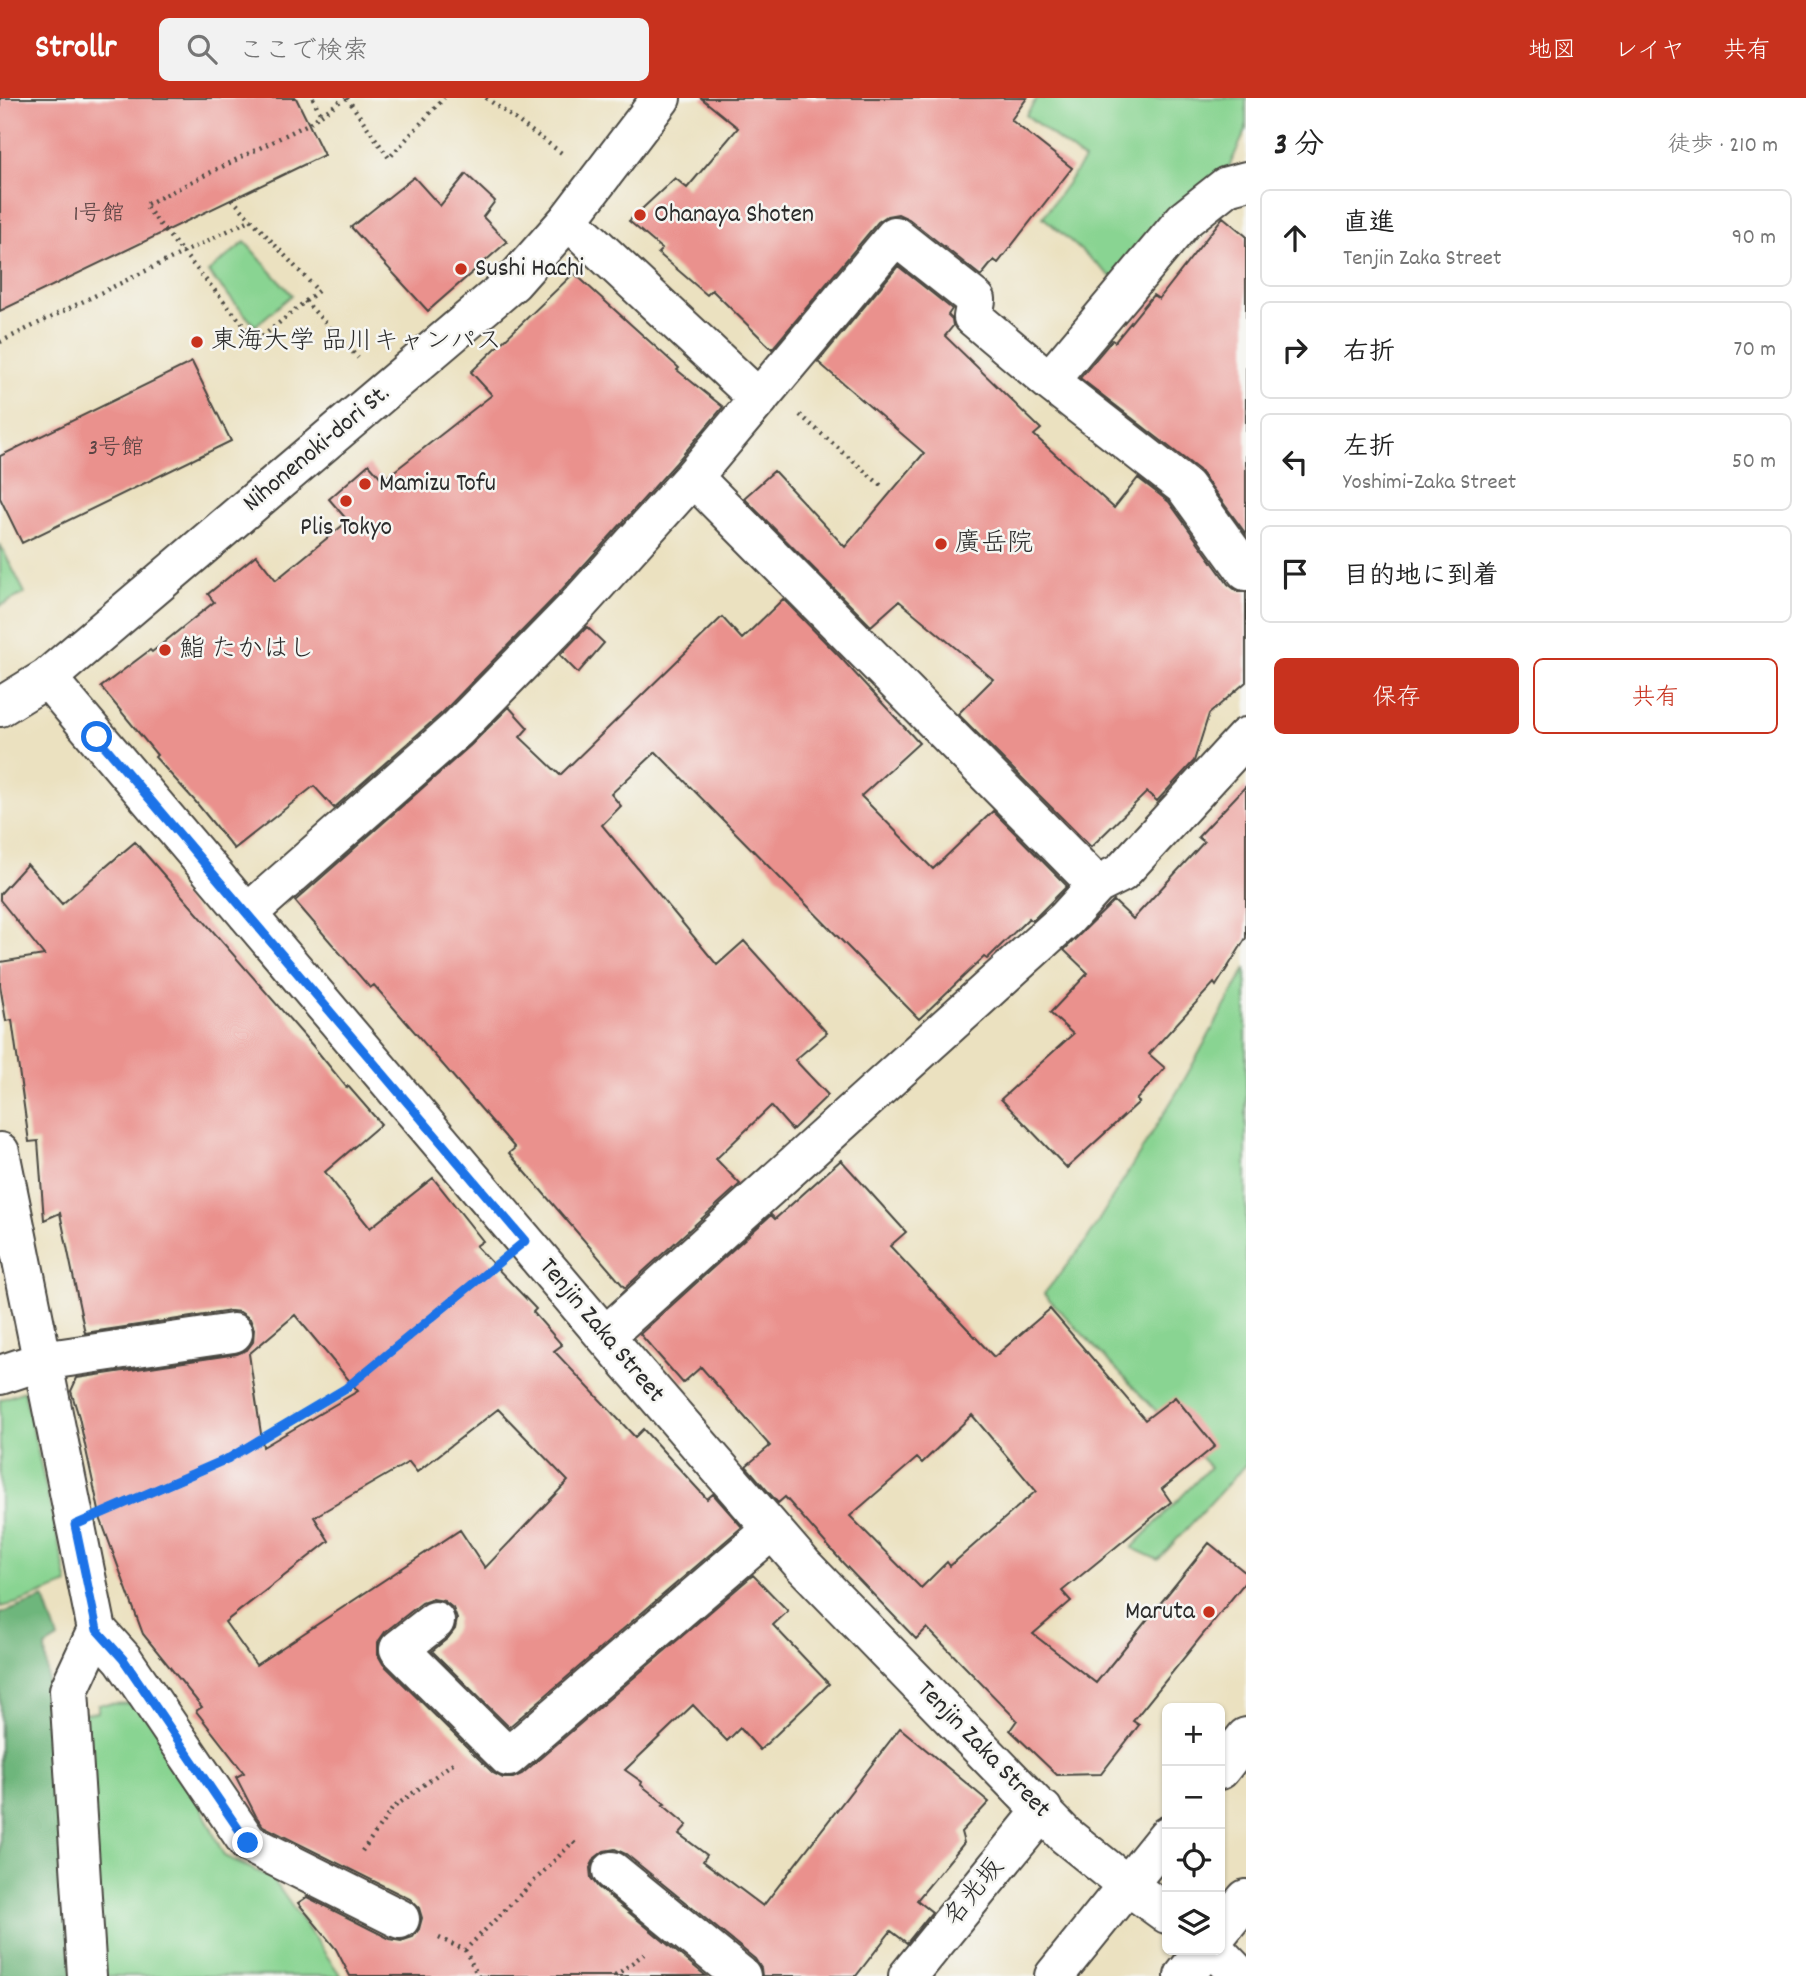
<!DOCTYPE html>
<html lang="ja">
<head>
<meta charset="utf-8">
<style>
	:root { --surface:#fff; --page:#f2f2f2; --text:#222; --muted:#767676; --line:#e0e0e0; --accent:#c8321e }
	body { margin:0; font-family:Dekko,"Klee One",sans-serif; background:var(--page); color:var(--text) }
	.controls { position:absolute; right:21px; bottom:21px; display:grid; overflow:hidden; border-radius:10px; box-shadow:0 2px 5px #0004 }
	.controls button { width:63px; height:63px; display:grid; place-items:center; padding:0; border:0; border-bottom:2px solid var(--line); background:var(--surface); color:var(--text); font:35px sans-serif }
	.stop { position:absolute; width:21px; height:21px; margin:-16px; border:5px solid #1a73e8; border-radius:50%; background:#fff }
	.stop.end { background:#1a73e8; border-color:#fff; box-shadow:0 2px 7px #0008 }
	.list { margin:0; padding:0; list-style:none }
	h2 { display:flex; justify-content:space-between; align-items:center; height:91px; margin:0; padding:0 28px; font-size:30px }
	h2 small { font-size:23px; font-weight:400; color:var(--muted) }
	.list li { display:grid; grid-template-columns:46px 1fr auto; gap:21px; align-items:center; box-sizing:border-box; height:98px; margin:0 14px 14px; padding:0 14px; border:2px solid var(--line); border-radius:10px }
	.list b { display:block; font-size:26px; white-space:nowrap }
	.list p { margin:0; font-size:23px; white-space:nowrap; color:var(--muted) }
	.list em { font-size:23px; font-style:normal; color:var(--muted) }
	.actions { display:flex; gap:14px; padding:21px 28px }
	.actions a { flex:1; padding:16px 0; border:2px solid var(--accent); border-radius:10px; text-align:center; font-size:24px; color:var(--accent) }
	.actions .main { background:var(--accent); color:#fff }
	.icon { flex:none; width:38px; height:38px; fill:none; stroke:currentColor; stroke-width:2; stroke-linecap:round; stroke-linejoin:round }
	.map { position:relative; flex:none; width:1246px; height:1878px; overflow:hidden }
	header { display:flex; align-items:center; gap:42px; box-sizing:border-box; height:98px; padding:0 35px; background:var(--accent); color:#fff }
	header strong { font-size:33px }
	nav { display:flex; gap:38px; margin-inline-start:auto; font-size:24px }
	.search { width:490px; height:63px; background:var(--page); display:flex; align-items:center; gap:18px; box-sizing:border-box; padding:0 24px; border-radius:10px; color:var(--muted); font-size:26px }
	main { display:flex }
	aside { flex:1; background:var(--surface) }
	.map>svg:first-child { display:block }
	.green { fill:#89d492; stroke:#5a805e; stroke-width:2 }
	.forest { fill:#6eb67c; stroke:#4c7054; stroke-width:2 }
	.building { fill:#ea918d; fill-rule:evenodd }
	.lines { fill:none; stroke-linecap:round; stroke-linejoin:round }
	.minor-casing { stroke:#484641; stroke-width:42 }
	.highway-casing { stroke:#484641; stroke-width:42 }
	.path { stroke:#484641; stroke-width:4.5; stroke-dasharray:2 5; stroke-linecap:butt }
	.minor { stroke:#fff; stroke-width:38 }
	.highway { stroke:#fff; stroke-width:38 }
	.path-bridge { stroke:#484641; stroke-width:4.5; stroke-dasharray:2 5; stroke-linecap:butt }
	.route { stroke:#1a73e8; stroke-width:9 }
	.poi-dot { fill:#c8321e; stroke:#f6f6f2; stroke-width:2.5 }
	.labels { text-anchor:middle; dominant-baseline:central; stroke-width:5; stroke-linejoin:round; paint-order:stroke }
	.number-label { font-size:23px; fill:#5b4444 }
	.poi-label { font-size:26px; fill:#2b2b2b; stroke:#f6f6f2; text-anchor:start }
	.street-label { font-size:26px; fill:#2b2b2b; stroke:#f6f6f2 }
</style>
</head>
<body>
<header>
<strong>Strollr</strong>
<div class="search"><svg class="icon" aria-label="search" viewBox="0 0 24 24"><circle cx="10" cy="10" r="6"/><path d="M15 15l6 6"/></svg>ここで検索</div>
<nav><a>地図</a><a>レイヤ</a><a>共有</a></nav>
</header>
<main>
<div class="map">
<svg width="1246" height="1878" viewBox="0 0 1246 1878">
	<rect width="100%" height="100%" fill="#f6f6f2"/>
	<filter id="ink" filterUnits="userSpaceOnUse"><feTurbulence type="fractalNoise" baseFrequency=".0143" numOctaves="2"/><feDisplacementMap in="SourceGraphic" scale="14" xChannelSelector="R" yChannelSelector="G"/><feConvolveMatrix kernelMatrix="1 2 1 2 8 2 1 2 1" color-interpolation-filters="sRGB"/></filter>
	<filter id="wash" filterUnits="userSpaceOnUse"><feTurbulence type="fractalNoise" baseFrequency=".00686" numOctaves="4" result="noise"/><feDisplacementMap in="SourceGraphic" scale="28" xChannelSelector="R" yChannelSelector="G"/><feGaussianBlur stdDeviation="1.57" result="paint"/><feColorMatrix in="noise" values="0 0 0 0 0 0 0 0 0 0 0 0 0 0 0 0 0 1.4 0 .05"/><feComposite in="paint" operator="in"/></filter>
	<g filter="url(#wash)">
		<rect width="100%" height="100%" fill="#ebe1c0"/>
		<path class="green" d="M1037,0H1246V32L1223,82L1117,184L1043,119L1084,62L1026,17Z
			M245,144L292,197L255,228L208,174Z
			M0,446L25,495L0,508Z
			M1246,870V1366L1158,1462L1132,1450L1210,1369L1044,1196L1086,1143L1182,986Z
			M24,1293L68,1486L17,1505L0,1509V1302Z
			M152,1605L224,1758L272,1780L341,1878H97L81,1616L98,1614V1606Z"/>
		<path class="forest" d="M44,1500L58,1541L45,1549L72,1878H0V1516Z"/>
		<g id="blocks">
			<path class="building" d="M0,0H296L324,57L0,213Z
				M701,0H1027L1011,22L1072,70L998,165L994,162L981,178L909,121L898,116L887,118L878,124L772,251L712,192L707,197L658,155L662,151L629,123L675,80L687,90L738,30Z
				M466,76L495,103L483,119L507,144L428,213L351,129L414,79L440,108Z
				M1223,119L1246,138V436L1199,372L1080,280L1112,242L1115,244L1153,197L1159,201Z
				M898,168L952,211L948,217L952,221L953,228L945,238L1041,331L1034,337L1114,410L1138,380L1169,404L1228,486L1237,493L1246,494V584L1209,616L1194,663L1157,703L1147,694L1091,749L958,616L993,581L899,503L871,528L744,400L774,373L845,449L924,355L818,264Z
				M574,175L679,270L677,272L723,309L676,365L558,496L442,615L334,710L314,688L234,751L195,703L155,659L157,657L101,589L150,552L152,554L214,504L208,496L256,457L276,482L348,423L329,401L369,366L383,382L492,297L471,274Z
				M192,264L231,343L22,445L0,400V358Z
				M783,501L839,558L919,645L861,698L933,771L993,713L1067,788L1032,823L1029,820L987,861L984,859L919,921L656,654L611,696L621,708L602,727L717,867L744,843L827,935L795,962L828,997L792,1032L771,1008L716,1061L740,1086L625,1190L509,1055L515,1050L374,887L370,890L295,803L471,647L509,609L528,630L520,639L560,677L722,519L742,541Z
				M587,529L604,545L578,575L560,557Z
				M1246,688V840L1216,888L1214,885L1149,956L1165,970L1136,1002L1139,1004L1067,1070L1001,1001L1073,936L1050,915L1088,875L1064,852L1114,803L1133,821L1204,744L1198,739Z
				M135,744L313,948L347,990L348,988L381,1026L325,1074L370,1130L433,1080L483,1143L476,1148L536,1211L533,1214L562,1247L554,1253L635,1339L643,1331L707,1401L713,1396L742,1429L509,1629L432,1553L448,1540L455,1531L457,1521L453,1510L444,1503L433,1501L422,1505L385,1534L378,1544V1557L383,1566L493,1675L503,1680H513L522,1676L753,1477L788,1513L773,1527L829,1586L760,1652L740,1630L727,1643L693,1607L625,1672L642,1684L641,1687L665,1706L663,1707L687,1727L679,1736L707,1757L703,1763L763,1808L900,1630L989,1704L961,1734L964,1745L917,1802L932,1814L907,1845L891,1833L856,1878H762L761,1870L755,1861L626,1756L615,1751L604,1753L595,1760L590,1770L591,1780L598,1789L706,1878H350L336,1851L298,1805L307,1799L390,1841L401,1843L413,1839L419,1831L422,1820L419,1810L410,1801L263,1728L256,1718L236,1679L244,1675L196,1613L202,1609L143,1536L101,1422L79,1319L71,1293L77,1280L237,1256L247,1252L253,1244L254,1231L250,1221L240,1214L231,1213L85,1235L60,1115L44,1122L38,1043L29,1044L12,922L6,923L0,887V864L44,857L0,802V796L27,766L62,806ZM295,1217L358,1293L263,1349L249,1256ZM498,1311L568,1383L485,1470L460,1432L256,1567L225,1524L329,1443L314,1419L409,1364L417,1374Z
				M841,1062L906,1134L890,1148L994,1259L1050,1211L1145,1322L1175,1299L1215,1348L1162,1391L1171,1404L1062,1493L1071,1503L1033,1536L1096,1585L1209,1445L1246,1475V1483L1133,1623L1139,1627L1101,1676L1057,1677L1010,1632L1017,1622L927,1530L916,1541L843,1465L785,1399L778,1405L746,1368L770,1348L701,1269L683,1285L640,1236L771,1117L775,1121ZM972,1317L1036,1393L950,1468L947,1464L921,1490L850,1418L917,1360L922,1365Z"/>
		</g>
	</g>
	<g filter="url(#ink)">
		<use href="#blocks" fill-opacity="0" stroke="#484641" stroke-width="2"/>
		<g class="lines">
			<defs>
				<path id="minor" d="M568,122L759,301
					M1049,283L1184,122L1227,88L1246,83
					M693,379L1097,787
					M47,580L605,1238L803,1467L1065,1737L1127,1787L1167,1816
					M0,609L47,580L513,184L568,122L661,0
					M247,816L457,631L574,511L693,379L895,138L976,202L973,219L1049,283L1185,389L1246,473
					M0,1054L97,1532L123,1561L248,1745L400,1821
					M605,1238L1066,821L1097,787L1121,775L1246,639
					M0,1277L42,1263L233,1235
					M435,1523L399,1551L508,1659L772,1432
					M612,1773L741,1878
					M1215,1852L1240,1878
					M87,1878L69,1592L97,1532
					M908,1878L1043,1712"/>
				<path id="highway" d="M1220,1672L1246,1639
					M1220,1833L1246,1801
					M1054,1878L1167,1738
					M1184,1878L1205,1852"/>
			</defs>
			<use href="#minor" class="minor-casing"/>
			<use href="#highway" class="highway-casing"/>
			<path class="path" d="M313,0L321,17
				M347,0L389,60L444,0
				M486,0L563,56
				M232,101L318,193L257,243
				M165,133L145,107L308,26L345,0
				M305,203L358,260
				M0,244L252,121
				M800,317L884,390
				M118,1408L229,1360L347,1290L492,1171
				M362,1753L393,1710L453,1665
				M439,1840L465,1852L573,1744L577,1748
				M465,1852L478,1878
				M615,1878L644,1856"/>
			<use href="#minor" class="minor"/>
			<use href="#highway" class="highway"/>
			<path class="path-bridge" d="M165,133L257,243"/>
		</g>
	</g>
	<g class="lines" filter="url(#ink)">
		<path class="route" d="M97,639L525,1143L346,1290L229,1360L75,1427L97,1532L123,1561L248,1745"/>
	</g>
	<g class="poi-dot">
		<circle cx="640" cy="117" r="7"/>
		<circle cx="461" cy="171" r="7"/>
		<circle cx="197" cy="244" r="7"/>
		<circle cx="365" cy="386" r="7"/>
		<circle cx="346" cy="403" r="7"/>
		<circle cx="941" cy="446" r="7"/>
		<circle cx="165" cy="552" r="7"/>
		<circle cx="1209" cy="1514" r="7"/>
	</g>
	<g class="labels">
		<g class="number-label">
			<text x="99" y="117">1号館</text>
			<text x="116" y="351">3号館</text>
		</g>
		<g class="poi-label">
			<text x="654" y="117">Ohanaya Shoten</text>
			<text x="475" y="171">Sushi Hachi</text>
			<text x="211" y="244">東海大学 品川キャンパス</text>
			<text x="379" y="386">Mamizu Tofu</text>
			<text x="346" y="430" text-anchor="middle">Plis Tokyo</text>
			<text x="955" y="446">廣岳院</text>
			<text x="179" y="552">鮨 たかはし</text>
			<text x="1195" y="1514" text-anchor="end">Maruta</text>
		</g>
		<g class="street-label">
			<text transform="translate(317 351) rotate(-40)">Nihonenoki-dori St.</text>
			<text transform="translate(601 1233) rotate(50)">Tenjin Zaka Street</text>
			<text transform="translate(983 1652) rotate(46)">Tenjin Zaka Street</text>
			<text transform="translate(975 1795) rotate(-51)">名光坂</text>
		</g>
	</g>
</svg>
<div class="controls">
<button>+</button>
<button>−</button>
<button><svg class="icon" aria-label="locate" viewBox="0 0 24 24"><circle cx="12" cy="12" r="6"/><path d="M12 2v4M12 18v4M2 12h4M18 12h4"/></svg></button>
<button><svg class="icon" aria-label="layers" viewBox="0 0 24 24"><path d="M12 4l9 5-9 5-9-5zM3 14l9 5 9-5"/></svg></button>
</div>
<div class="stop" style="left:97px;top:639px"></div>
<div class="stop end" style="left:248px;top:1745px"></div>
</div>
<aside>
<h2>3 分<small>徒歩 · 210 m</small></h2>
<ul class="list">
<li><svg class="icon" aria-label="ahead" viewBox="0 0 24 24"><path d="M12 20V5M6 11l6-6 6 6"/></svg><div><b>直進</b><p>Tenjin Zaka Street</p></div><em>90 m</em></li>
<li><svg class="icon" aria-label="right" viewBox="0 0 24 24"><path d="M7 20v-9h11M14 6l5 5-5 5"/></svg><div><b>右折</b></div><em>70 m</em></li>
<li><svg class="icon" aria-label="left" viewBox="0 0 24 24"><path d="M17 20v-9H6M10 6l-5 5 5 5"/></svg><div><b>左折</b><p>Yoshimi-Zaka Street</p></div><em>50 m</em></li>
<li><svg class="icon" aria-label="arrive" viewBox="0 0 24 24"><path d="M6 21V4h12l-3 4 3 4H6"/></svg><div><b>目的地に到着</b></div></li>
</ul>
<div class="actions"><a class="main">保存</a><a>共有</a></div>
</aside>
</main>
</body>
</html>
